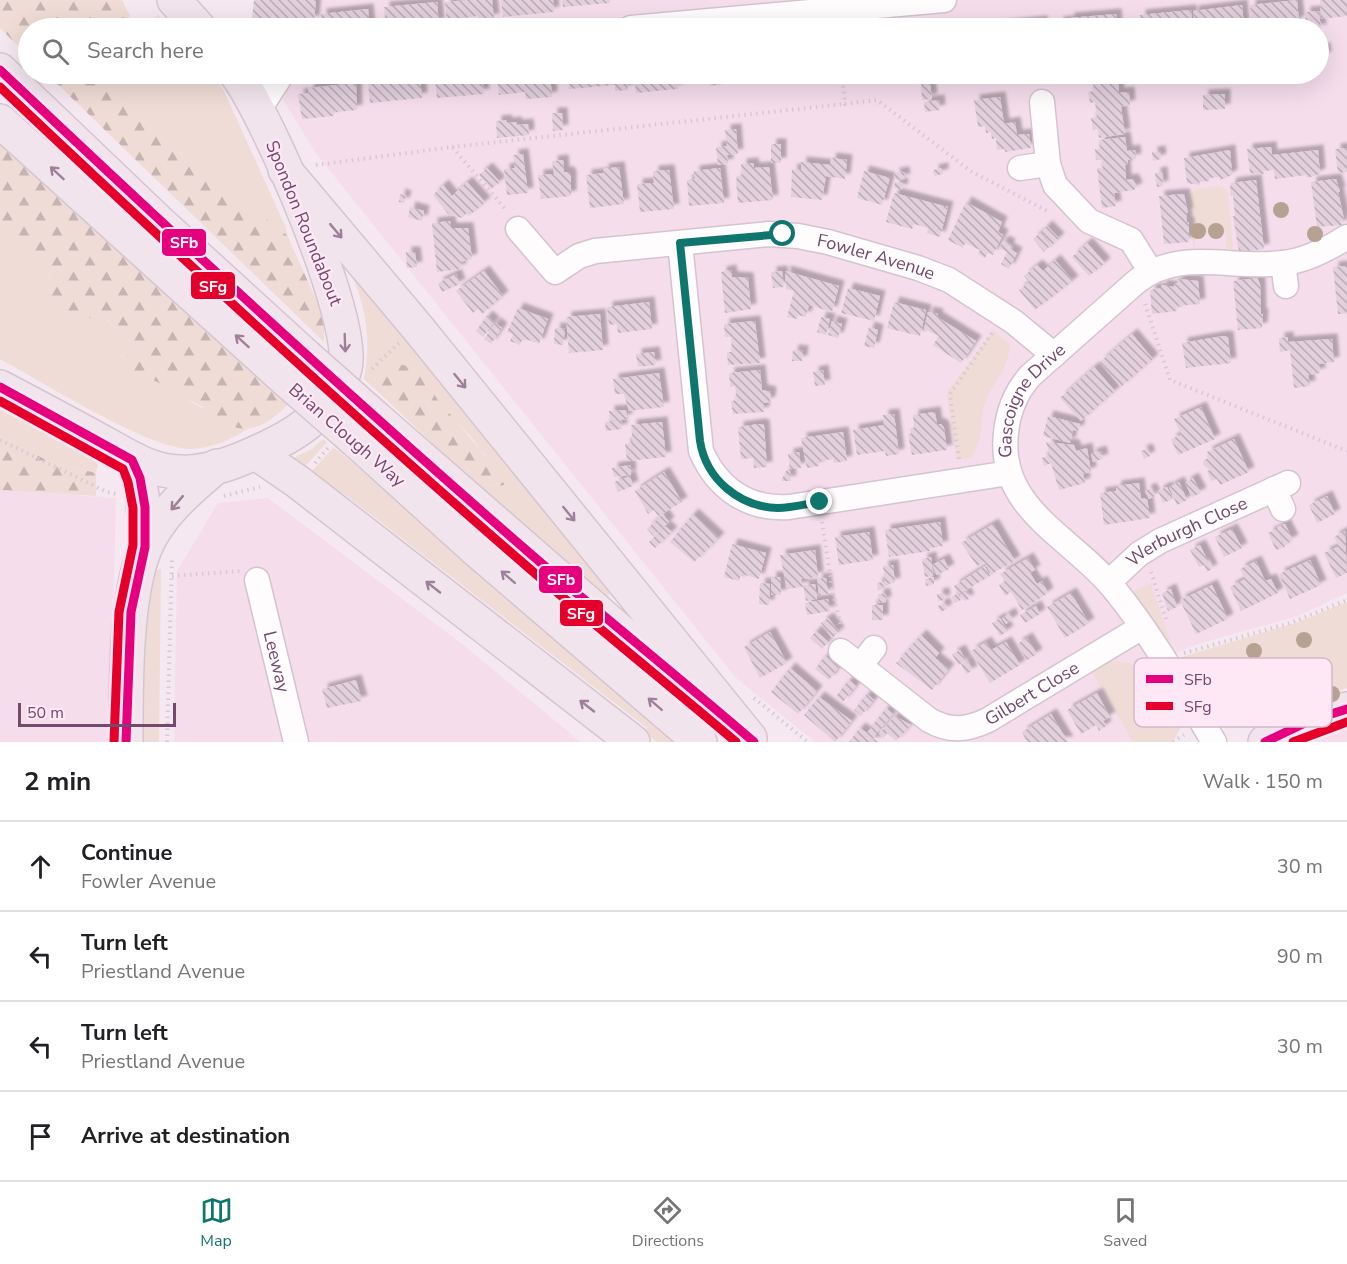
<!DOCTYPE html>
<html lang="en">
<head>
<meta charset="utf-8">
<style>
	:root { --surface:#fff; --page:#f6f6f6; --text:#202124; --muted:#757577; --line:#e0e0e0; --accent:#0f766e }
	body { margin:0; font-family:"Nunito Sans",sans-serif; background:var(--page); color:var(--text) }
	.scale { position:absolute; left:18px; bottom:15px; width:158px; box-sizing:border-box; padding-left:6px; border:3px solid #73496c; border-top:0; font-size:16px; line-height:21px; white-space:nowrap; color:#73496c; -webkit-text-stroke:4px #ffe8f5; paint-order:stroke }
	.stop { position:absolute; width:18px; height:18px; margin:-14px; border:4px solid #0f766e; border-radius:50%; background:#fff }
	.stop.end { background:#0f766e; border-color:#fff; box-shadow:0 2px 6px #0008 }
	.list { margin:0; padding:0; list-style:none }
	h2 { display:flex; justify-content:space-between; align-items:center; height:78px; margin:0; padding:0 24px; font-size:26px }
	h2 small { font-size:20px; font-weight:400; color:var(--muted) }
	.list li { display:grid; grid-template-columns:39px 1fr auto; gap:18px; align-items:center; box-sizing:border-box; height:90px; padding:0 24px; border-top:2px solid var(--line) }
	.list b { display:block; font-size:22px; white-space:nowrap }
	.list p { margin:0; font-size:20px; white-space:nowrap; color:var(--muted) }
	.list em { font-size:20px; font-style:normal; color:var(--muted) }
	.icon { flex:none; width:33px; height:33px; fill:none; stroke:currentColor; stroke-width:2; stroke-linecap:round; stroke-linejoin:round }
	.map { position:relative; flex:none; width:1347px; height:742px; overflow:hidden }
	.search { position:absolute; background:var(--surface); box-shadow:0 6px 24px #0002; left:18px; right:18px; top:18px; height:66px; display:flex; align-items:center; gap:15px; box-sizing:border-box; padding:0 21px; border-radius:33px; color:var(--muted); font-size:22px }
	.sheet { height:438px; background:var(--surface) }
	nav { display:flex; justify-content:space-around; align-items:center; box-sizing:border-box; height:84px; border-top:2px solid var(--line); background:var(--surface); font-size:16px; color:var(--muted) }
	nav a { display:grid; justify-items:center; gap:3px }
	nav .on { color:var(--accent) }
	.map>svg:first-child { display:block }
	.residential { fill:#f5ddec }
	.green { fill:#efdcd6 }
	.forest { fill:url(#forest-firs) }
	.building { fill:url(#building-back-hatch); filter:url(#shadow) }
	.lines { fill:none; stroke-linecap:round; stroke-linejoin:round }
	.minor-casing { stroke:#d5c3d0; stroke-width:27 }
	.primary-casing { stroke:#d5c5d1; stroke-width:36 }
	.trunk-casing { stroke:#d5c5d1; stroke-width:36 }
	.path { stroke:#d7c9d4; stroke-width:4; stroke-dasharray:1.5 4.5; stroke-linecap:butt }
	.minor { stroke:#fefcfd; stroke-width:24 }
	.primary { stroke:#f2e4ec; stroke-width:33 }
	.trunk { stroke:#f1e4ed; stroke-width:33 }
	.trunk-bridge-casing { stroke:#d5c5d1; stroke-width:36; stroke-linecap:butt }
	.trunk-bridge { stroke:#f1e4ed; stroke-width:33 }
	.bus-1-casing { stroke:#ffe8f5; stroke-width:14 }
	.bus-2-casing { stroke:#ffe8f5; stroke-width:14 }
	.bus-1 { stroke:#e5007d; stroke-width:9 }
	.bus-2 { stroke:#e4002b; stroke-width:9 }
	.tree { fill:#b7a193 }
	.oneway { stroke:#9f7f99 }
	.route { stroke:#0f766e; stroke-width:8 }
	.labels { text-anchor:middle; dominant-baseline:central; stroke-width:4.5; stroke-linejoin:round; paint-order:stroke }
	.street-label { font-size:18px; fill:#73496c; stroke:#ffe8f5 }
	.key { fill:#ffe8f5; stroke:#d5b8cc; stroke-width:1.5 }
	.key-label { font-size:16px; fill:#73496c }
	.line-badge { stroke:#ffe8f5; stroke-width:2 }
	.badge-label { font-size:16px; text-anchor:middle; font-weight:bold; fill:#fff }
</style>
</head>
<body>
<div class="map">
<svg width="1347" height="742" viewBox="0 0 1347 742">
	<defs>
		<pattern id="forest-firs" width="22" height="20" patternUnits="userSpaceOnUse" patternTransform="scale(1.5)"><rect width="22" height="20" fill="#efdcd6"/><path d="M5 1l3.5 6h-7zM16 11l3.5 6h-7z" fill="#c6b4b2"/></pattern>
		<pattern id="building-back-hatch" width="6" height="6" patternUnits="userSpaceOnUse" patternTransform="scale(1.5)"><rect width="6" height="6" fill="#e2d0dd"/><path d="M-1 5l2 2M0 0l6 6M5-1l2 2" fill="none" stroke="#bcabb7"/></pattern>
		<filter id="shadow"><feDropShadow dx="5.5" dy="-5.5" stdDeviation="1.5" flood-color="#0004"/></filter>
	</defs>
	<rect width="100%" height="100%" fill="#f6e8f0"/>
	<path class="residential" d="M316,0H1347V593L1298,616L1198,644L1147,665L1111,661L1093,671L1133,742H815L736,678L315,152L283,100L294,74H1318V28H312Z
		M0,490L116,498L110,742H0Z
		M268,498L462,644L581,742H174L177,571L218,503Z
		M1347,723V742H1289Z"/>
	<path class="green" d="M158,15L171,28H143Z
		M95,74H213L224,91L286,228L287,235L169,144Z
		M1219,186L1226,189L1228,195L1233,249H1226V233H1195V247H1193L1190,194L1196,189Z
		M0,228L32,249L38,261L53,267L46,291L77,323L99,314C116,325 114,333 135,342L133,371L181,393L185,398L234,427L248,429C231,439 213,448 192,449C151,451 41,381 0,359Z
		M355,275L610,592L608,597H603L477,485L500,486L504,472L479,449L473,439L439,403L427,378L421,372L402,367L374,376L376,390L364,379C371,343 367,310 352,276Z
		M993,330L1009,344C1011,367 994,379 986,400C979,419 984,442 971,458L956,459L947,393Z
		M0,410L99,461L96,473L48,461L0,435Z
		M323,439L327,442L302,470L291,459L312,449Z
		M333,448L339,451L673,742H657L644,732L647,728L347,496L310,473Z
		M161,569L159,742H142C142,683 142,627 156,570Z
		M1151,583L1174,653L1170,655L1130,593Z
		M1347,602V688L1284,710H1214L1182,657L1298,622Z
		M1111,661L1147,665L1181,722V727L1173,742H1133L1092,671Z"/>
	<path class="forest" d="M0,0H122L130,16C118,31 103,31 85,25L81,28H28V56L0,28Z
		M47,74H95L169,144L287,235L324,317V342Z
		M0,143L288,404C275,418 255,434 234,427C223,422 221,417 208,419L203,407L185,398L181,393L133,371L127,356L135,342C114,333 116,324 99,314L78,323L44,308L46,291L53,268L38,261L32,249L0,228Z
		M393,360C402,367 413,366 422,373C432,380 432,395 441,404C455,419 467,434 480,450C489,460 502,467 509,479L507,484L500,486L477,485L376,390L374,376L378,368Z
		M0,435L48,461L96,473V496L0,490Z"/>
	<path class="building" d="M254,0H316L314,21L286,19V25L260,28L252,19Z
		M468,0H492L494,19L478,20V16L464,18V21L447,23L445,2Z
		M501,0H553L554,12L503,17Z
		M562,0H610V3L563,7Z
		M1297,0L1299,21L1295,22L1296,28H1255L1252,26L1250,5Z
		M1320,0H1347V16L1321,19Z
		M437,2L439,24L386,28L384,7Z
		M1242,5L1244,26L1195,28L1193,11Z
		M368,9L370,28H323L321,14Z
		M1191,10L1193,28H1141L1140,15Z
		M1319,11L1321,30L1306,28L1305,12Z
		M1116,14L1117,28H1058V22L1069,21V18Z
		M1042,21L1043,28H991L990,26Z
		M1325,48L1326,57L1318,58V49Z
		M482,74L484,94L437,98L435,78Z
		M497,74H550L552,97L526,99L525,92L499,95Z
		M568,74H626L628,90L615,91V85L569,89Z
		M634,74H687V78L677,79L678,89L636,93Z
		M694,74H723L724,84L710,86L709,76L695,77Z
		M738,74H751L752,79L738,80Z
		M767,74H813V76L788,78V81L775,83L768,82Z
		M904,74H916L917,81L905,83Z
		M420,77L422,98L370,103L368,82Z
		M1118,80L1119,93L1129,92L1130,105L1121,107L1125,134L1099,138L1098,129L1093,130L1091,118L1097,117L1096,110L1095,102L1090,103L1088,92L1094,91L1093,83Z
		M356,83L357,110L336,112L334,106V116L302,119L298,94L309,93L308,88Z
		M930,83L932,99L922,100L921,84Z
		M1225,94V109L1203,110V95Z
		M1000,97L1004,124L1015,122L1017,135L1029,134L1031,148L1005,152V149L997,150L996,138L992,139L991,132L986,133L985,126L978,127L974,100Z
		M939,100L940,110L925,112L924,102Z
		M552,113H562L563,130L553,131Z
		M506,120L507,123L516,122L517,125L528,124L529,135L497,138L496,121Z
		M736,129L738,154L727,155L728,164L718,165L716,147L727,146L725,130Z
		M1125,137L1127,151L1135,150L1136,159L1128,160V165H1125L1126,180L1133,179L1137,187L1134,190L1114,193L1116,206L1102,208L1097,168H1103L1102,160H1096L1095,149H1100L1099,140Z
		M771,144H781V163H771Z
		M1271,147L1272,155L1318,150L1320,174L1307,178L1306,175L1275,179L1274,170L1263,171L1264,174L1250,173L1247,149Z
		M1347,148V172L1338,173L1335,149Z
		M1230,150L1232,175L1220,180V177L1209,178V181L1199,182L1200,185L1187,183L1184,158Z
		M1160,151L1161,159L1153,161L1152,152Z
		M523,154L528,193L507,195L504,169L515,168L513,155Z
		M831,158L847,160L845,179L826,176L822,200L791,197L792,169L801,170V162L830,165Z
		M563,160L564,172H569L571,177V196L541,199L538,175L554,174L552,161Z
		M753,163L754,168L769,167L773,200L738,203L736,182L737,176L742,175L741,164Z
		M619,167L624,204L590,208L586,175L604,173L603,169Z
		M487,168L500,182L491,189L479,175Z
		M720,168L724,203L689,206L687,180L695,179L694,171Z
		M943,168V174L934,176L933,170Z
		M669,170L674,209L640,212L637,184L654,183L653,171Z
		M864,171L890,178L882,205L857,198Z
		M904,172L905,179L896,180L894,173Z
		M1162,172L1163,186L1157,187L1155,173Z
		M1336,179L1340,192H1338L1344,219L1341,220L1342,225L1317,227L1311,182Z
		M1256,180L1264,249L1239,252L1233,216H1235L1233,195L1231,196L1230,188L1231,183Z
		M467,182L485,202L469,216L467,213L462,218L448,214L433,195L443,185L452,196Z
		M895,182L903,184L902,190L894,188Z
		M894,193L948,207L940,237L927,233L928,228L914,224L912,229L886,222Z
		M400,194L406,196L404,203L399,202Z
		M1184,194L1188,213H1186L1187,223L1189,222V242L1164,244L1159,196Z
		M966,202L1002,222L998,232L1003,235L993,255L988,252L985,258L978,254L980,250L965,243L963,248L948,240Z
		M410,207L424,211L422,221L408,217Z
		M450,221L451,228H468L472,259L460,262L461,269L437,272L432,223Z
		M1047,226L1059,238L1052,245L1041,232Z
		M1040,233L1051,245L1044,252L1033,239Z
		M1003,241L1010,244L1008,248L1017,253L1009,269L1001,264L1007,252L999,248Z
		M1087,243L1105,263L1089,276L1072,257Z
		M406,252H415L417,267L407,268Z
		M1055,260L1073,281L1035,310L1019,290L1029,282L1024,276L1037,265L1043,271Z
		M1347,266V314H1338L1333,267Z
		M731,270L732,277L748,278L751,309L725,313L721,272Z
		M484,271L503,296L482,314L478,309L473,313L456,291Z
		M782,271L784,287L773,288L771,272Z
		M785,271L839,286L832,312L809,305L806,317L798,315L797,319L787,317L794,291L786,289Z
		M456,274L460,284L442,292L438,283Z
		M1257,278L1260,284L1261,314H1263L1262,328L1238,330L1233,281Z
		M1177,279L1198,281L1200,304L1176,306L1177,311L1152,314L1150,290L1162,288L1161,285L1174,287V283H1178Z
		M848,288L880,296L874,321L841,313Z
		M649,302L652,329L618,333L617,324L609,325L607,307Z
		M894,302L926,310L920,336L887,328Z
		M518,308L548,319L539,344L523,338L520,345L510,341L513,334L507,332Z
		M928,312L938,314L937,317L976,341L961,363L933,345L939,336L924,329Z
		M600,314L603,350L569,353L566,317Z
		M487,316L494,322L483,337L476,331Z
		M821,317L830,319L826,335L817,332Z
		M755,321L760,363L728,365L727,352H732L731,337H725L724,324Z
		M832,321L842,324L838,338L828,335Z
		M495,323L502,328L491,344L484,339Z
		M869,327L878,330L874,348L864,346Z
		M555,328L565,329L563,345L554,344Z
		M1132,334L1153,359L1121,387L1100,362Z
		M1223,336L1228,337L1231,363L1186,368L1182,343Z
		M1288,337V342L1332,339L1334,362L1319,364L1320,373L1308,375L1310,386L1294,388L1290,350L1280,352L1279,338Z
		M793,350L803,351L802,361H792Z
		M654,352L656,365L638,367L636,354Z
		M1094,367L1115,391L1081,421L1060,398Z
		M760,370L762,390L771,392L770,402L764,403V412L733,414L731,401L737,400L735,386L730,387L729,373Z
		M823,370L825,385L815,386L813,372Z
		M659,373L664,407L629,411L624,394H615L613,379Z
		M1201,407L1215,439L1178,455L1171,439L1181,435L1174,419Z
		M626,410L627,419L610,421L609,411Z
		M935,412L937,424H941L944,428L947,450L912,455L908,434H911L910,429L914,428L913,415Z
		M894,414L899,454L886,456L885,451L857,455L853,430L884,425L883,415Z
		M1048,416L1080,424L1078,431L1073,430L1070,443L1043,436Z
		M621,420L622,429L606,431L605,422Z
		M662,422L666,457L627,461L625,444L633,443L631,425Z
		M759,424L764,425L767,467L754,468L753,458L741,459L738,427Z
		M843,432L847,461L834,463L833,459L818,461L819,466L807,468L801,438Z
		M1234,439L1249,472L1220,485L1217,479L1211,481L1207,471L1210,470L1203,464L1204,460L1209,458L1207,452Z
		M1046,442L1074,445L1076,451L1087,448L1091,472L1083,474L1085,483L1059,490L1051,463L1044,466L1042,458L1050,455Z
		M1147,449L1150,456L1144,459L1141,451Z
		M1101,451L1103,459L1093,462L1091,454Z
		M799,452L801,468L790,469L788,454Z
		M630,465L631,475L614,477L612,468Z
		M786,471H790L791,481H781Z
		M664,472L682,502L658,516L654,510L648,514L635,491Z
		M630,476L633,486L618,492L614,482Z
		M1193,478L1201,493L1192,497L1185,483Z
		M1179,482L1187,500L1177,505L1169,487Z
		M1139,483L1141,499L1147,498L1150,518L1104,525L1100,493L1116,491V486Z
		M1167,487L1173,499L1163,503L1158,491Z
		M1151,488L1155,496L1149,499L1145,491Z
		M1327,496L1335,514L1317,523L1309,505Z
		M663,514L669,522L653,536L647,529Z
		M693,514L719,538L694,562L670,542Z
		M940,522L943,546L930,548V551L889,557L885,530Z
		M993,524L1015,561L991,574L984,562L977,566L961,543Z
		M1285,524L1293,540L1284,544L1277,527Z
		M665,526L672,532L655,548L649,542Z
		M1232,529L1242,548L1224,557L1215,537Z
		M1277,529L1285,547L1276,550L1268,533Z
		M1345,531L1347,573L1336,578L1324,553L1339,546L1334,537Z
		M869,532L873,560L839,565L835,537Z
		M732,544L766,553L759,579L741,574L739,581L724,577Z
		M1200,545L1212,569L1207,572L1204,565L1199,567L1190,550Z
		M815,550L818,577L801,579L803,587L787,589L780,555Z
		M931,557L933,576L925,577L922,559Z
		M1028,558L1035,570L1030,573L1037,584L1042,581L1048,593L1022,610L1011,592L1005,596L999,585L1005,581L1000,574Z
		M944,559L949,569L937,575L932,565Z
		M1310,560L1321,585L1290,599L1279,574Z
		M1256,561L1265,581L1271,579L1278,593L1241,611L1230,587L1245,579L1240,569Z
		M893,565L895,583L885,584L883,566Z
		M985,566L990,576L959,594L954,586Z
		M771,577H780L781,595H771Z
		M934,577V584L926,586L925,579Z
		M826,578L828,594L819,595L817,579Z
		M883,582L884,589L878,590L877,583Z
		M760,583L770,584L769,605L759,604Z
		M815,584L817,599L806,601L803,585Z
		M1212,585L1228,619L1196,634L1180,600Z
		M1171,589L1177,607L1168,611L1162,593Z
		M965,592L969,599L964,601L960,595Z
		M944,593L945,600L938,601L937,594Z
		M1071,593L1089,623L1065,638L1047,607Z
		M878,594H885L886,602L879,603Z
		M957,594L961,600L955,603L951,597Z
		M828,599L830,611L807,615L805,603Z
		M944,603L947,609L941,612L938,606Z
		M872,605H883V620H872Z
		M1036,606L1040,614L1025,623L1020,615Z
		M1010,613L1013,619L1006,624L1002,618Z
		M828,618L839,632L832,638L821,623Z
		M1000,618L1008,631L1000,636L992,623Z
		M816,631L828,642L822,649L810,638Z
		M770,632L787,663L760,678L744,647Z
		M921,635L939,653L935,658L949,669L932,690L896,663Z
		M1027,638L1037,654L1027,660L1017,644Z
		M986,642L991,650L1006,642L1020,665L990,683L971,651Z
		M960,650L966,661L958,665L952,654Z
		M825,656L839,667L829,680L815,669Z
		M967,661L972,671L966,674L961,664Z
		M790,668L817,691L798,714L771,692Z
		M356,680L362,701L327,708L322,689Z
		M849,680L856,686L843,702L836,696Z
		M1097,693L1110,717L1103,721L1106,726L1099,731L1096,725L1081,734L1067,710Z
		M867,694L874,700L861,716L854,710Z
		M819,697L852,721L835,742L804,715Z
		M886,708L893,714L873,738L878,742H849L860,728L867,733Z
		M1051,714L1068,742H1027L1022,732Z
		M895,716L911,725L896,741L887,733L884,738L879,734Z"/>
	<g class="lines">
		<defs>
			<g id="minor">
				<path d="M631,28L944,0"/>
				<path d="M1042,102L1048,164L1055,185L1089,221L1131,240L1151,272"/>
				<path d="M258,111L282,74"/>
				<path d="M1020,168L1048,164"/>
				<path id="s1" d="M518,229L555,272L579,256L595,251L769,234L798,236L828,242L918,268L949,280L1014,322L1054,355"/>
				<path d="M680,243L701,451C717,488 748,510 789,507L1009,473"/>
				<path d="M1283,263L1286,286"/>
				<path d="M1274,489L1283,509"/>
				<path id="s2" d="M257,580L296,742"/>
				<path id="s3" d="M1109,582L1139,554L1160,541L1288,483"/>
				<path id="s4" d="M841,651L929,720C950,732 967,730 988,720L1142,627"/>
				<path d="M860,666L874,648"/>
				<path id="s5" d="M1214,742C1183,690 1153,637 1115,590C1074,538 997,510 1006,433C1008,411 1016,392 1030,376L1136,282C1180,247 1232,270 1283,263C1305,261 1328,249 1347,237"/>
			</g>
			<path id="primary" d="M174,0L199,28
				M0,387C36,406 72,425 108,445C131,458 152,471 179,472C209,474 243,459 270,446C304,430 336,406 345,368C357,321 267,114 236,74
				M132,460C145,490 144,516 145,547
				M126,742C126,689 125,597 145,549C158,515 190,489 217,466
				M1265,742L1309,721L1347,709"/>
			<path id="trunk" d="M0,70L157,220L306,356
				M0,121L286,380
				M285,170L417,327L750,738
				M376,418L628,638L698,694
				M356,441L474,548L700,742
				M256,453L298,482L633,742"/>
		</defs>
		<use href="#minor" class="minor-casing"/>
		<use href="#primary" class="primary-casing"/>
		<use href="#trunk" class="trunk-casing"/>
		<path class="path" d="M842,74L845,104L877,100L972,172L1047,211
			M452,147L844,104
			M316,165L452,147L507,211
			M1145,304L1170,380L1347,451
			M372,369L399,343
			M0,440L107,492L117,494
			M959,459L950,394L992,333
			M315,463L328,448
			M224,496L260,487
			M822,522L833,594L842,629
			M1151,572L1166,619
			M172,576L240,571
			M1184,653L1290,623L1347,600
			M754,698L808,742
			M167,742L172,556
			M1173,742L1184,735"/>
		<use href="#minor" class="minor"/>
		<use href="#primary" class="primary"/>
		<use href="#trunk" class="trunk"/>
		<defs>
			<path id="trunk-bridge" d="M306,356L376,418
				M286,380L356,441"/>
		</defs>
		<use href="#trunk-bridge" class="trunk-bridge-casing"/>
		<use href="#trunk-bridge" class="trunk-bridge"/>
		<defs>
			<path id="bus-1" d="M0,70C174,235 351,398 533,556C606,619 681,679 754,742
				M0,387L132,460L140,478L145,507V547L131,612L126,742
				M1265,742L1309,721L1347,709"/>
			<path id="bus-2" d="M0,87C171,249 345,409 523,563C593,624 665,682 736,742
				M0,401L123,469L128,482L133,508V545L119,612L114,742
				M1293,742L1347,722"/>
		</defs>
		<use href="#bus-1" class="bus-1-casing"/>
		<use href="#bus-2" class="bus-2-casing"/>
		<use href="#bus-1" class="bus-1"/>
		<use href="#bus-2" class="bus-2"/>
	</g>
	<g class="tree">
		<circle cx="1281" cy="210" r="8"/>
		<circle cx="1198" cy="231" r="8"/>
		<circle cx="1216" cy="231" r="8"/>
		<circle cx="1315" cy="234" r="8"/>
		<circle cx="1304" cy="640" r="8"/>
		<circle cx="1254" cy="651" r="8"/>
		<circle cx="1332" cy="694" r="8"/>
	</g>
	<defs><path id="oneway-shaft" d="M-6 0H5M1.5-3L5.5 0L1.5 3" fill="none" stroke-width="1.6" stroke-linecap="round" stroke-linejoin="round" transform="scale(1.5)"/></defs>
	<g class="oneway">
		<use href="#oneway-shaft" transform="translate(57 173) rotate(-137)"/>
		<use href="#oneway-shaft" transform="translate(336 231) rotate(50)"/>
		<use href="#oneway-shaft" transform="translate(242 341) rotate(-138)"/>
		<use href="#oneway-shaft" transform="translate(345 343) rotate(88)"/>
		<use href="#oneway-shaft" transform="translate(460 381) rotate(51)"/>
		<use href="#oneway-shaft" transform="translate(177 503) rotate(130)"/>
		<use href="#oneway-shaft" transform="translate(569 514) rotate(51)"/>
		<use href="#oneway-shaft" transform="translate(508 577) rotate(-139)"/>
		<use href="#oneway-shaft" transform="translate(433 587) rotate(-142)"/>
		<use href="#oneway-shaft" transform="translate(655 704) rotate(-139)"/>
		<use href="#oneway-shaft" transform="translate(587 706) rotate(-142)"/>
	</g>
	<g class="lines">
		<path class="route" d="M783,234L680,243L700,441C706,479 739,507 778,508C792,508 806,504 820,502"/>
	</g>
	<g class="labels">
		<g class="street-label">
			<text transform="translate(304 223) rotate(68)">Spondon Roundabout</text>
			<text stroke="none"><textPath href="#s1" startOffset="387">Fowler Avenue</textPath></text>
			<text stroke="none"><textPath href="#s5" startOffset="422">Gascoigne Drive</textPath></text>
			<text transform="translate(347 435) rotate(41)">Brian Clough Way</text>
			<text stroke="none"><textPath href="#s3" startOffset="94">Werburgh Close</textPath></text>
			<text stroke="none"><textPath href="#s2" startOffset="84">Leeway</textPath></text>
			<text stroke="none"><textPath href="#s4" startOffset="225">Gilbert Close</textPath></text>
		</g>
	</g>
	<rect x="1134" y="658" width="198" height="69" rx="9" class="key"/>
	<rect x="1146" y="675" width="27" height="8" fill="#e5007d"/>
	<rect x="1146" y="702" width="27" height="8" fill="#e4002b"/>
	<g class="key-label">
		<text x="1184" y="685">SFb</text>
		<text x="1184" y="712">SFg</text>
	</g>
	<g class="line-badge">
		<rect x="161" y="228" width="46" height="29" rx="6" fill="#e5007d"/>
		<rect x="190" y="271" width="46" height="29" rx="6" fill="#e4002b"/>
		<rect x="538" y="565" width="45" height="29" rx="6" fill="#e5007d"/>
		<rect x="559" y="599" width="45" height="28" rx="6" fill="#e4002b"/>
	</g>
	<g class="badge-label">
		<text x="184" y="248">SFb</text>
		<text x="213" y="292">SFg</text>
		<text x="561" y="585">SFb</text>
		<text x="581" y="619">SFg</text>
	</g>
</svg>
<div class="scale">50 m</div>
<div class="stop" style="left:783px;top:234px"></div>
<div class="stop end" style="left:820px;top:502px"></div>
<div class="search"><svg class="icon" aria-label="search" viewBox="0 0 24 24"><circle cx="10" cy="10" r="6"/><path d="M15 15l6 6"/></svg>Search here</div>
</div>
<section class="sheet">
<h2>2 min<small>Walk · 150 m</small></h2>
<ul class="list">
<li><svg class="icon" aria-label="ahead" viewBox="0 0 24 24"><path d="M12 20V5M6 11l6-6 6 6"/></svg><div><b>Continue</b><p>Fowler Avenue</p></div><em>30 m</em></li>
<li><svg class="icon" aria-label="left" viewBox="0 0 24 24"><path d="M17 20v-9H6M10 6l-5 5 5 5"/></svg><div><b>Turn left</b><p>Priestland Avenue</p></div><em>90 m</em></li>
<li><svg class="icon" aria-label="left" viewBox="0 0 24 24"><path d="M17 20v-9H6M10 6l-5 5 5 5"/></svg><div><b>Turn left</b><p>Priestland Avenue</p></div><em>30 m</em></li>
<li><svg class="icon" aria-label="arrive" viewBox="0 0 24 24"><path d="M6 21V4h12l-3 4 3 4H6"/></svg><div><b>Arrive at destination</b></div></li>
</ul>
</section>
<nav>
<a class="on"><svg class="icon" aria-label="map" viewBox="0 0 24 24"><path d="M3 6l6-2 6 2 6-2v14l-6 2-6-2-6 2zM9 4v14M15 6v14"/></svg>Map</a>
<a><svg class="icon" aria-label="directions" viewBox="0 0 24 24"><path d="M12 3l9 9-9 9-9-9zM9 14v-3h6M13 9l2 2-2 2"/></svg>Directions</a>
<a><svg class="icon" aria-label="saved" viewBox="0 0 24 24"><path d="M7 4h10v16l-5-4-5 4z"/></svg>Saved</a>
</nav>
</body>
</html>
